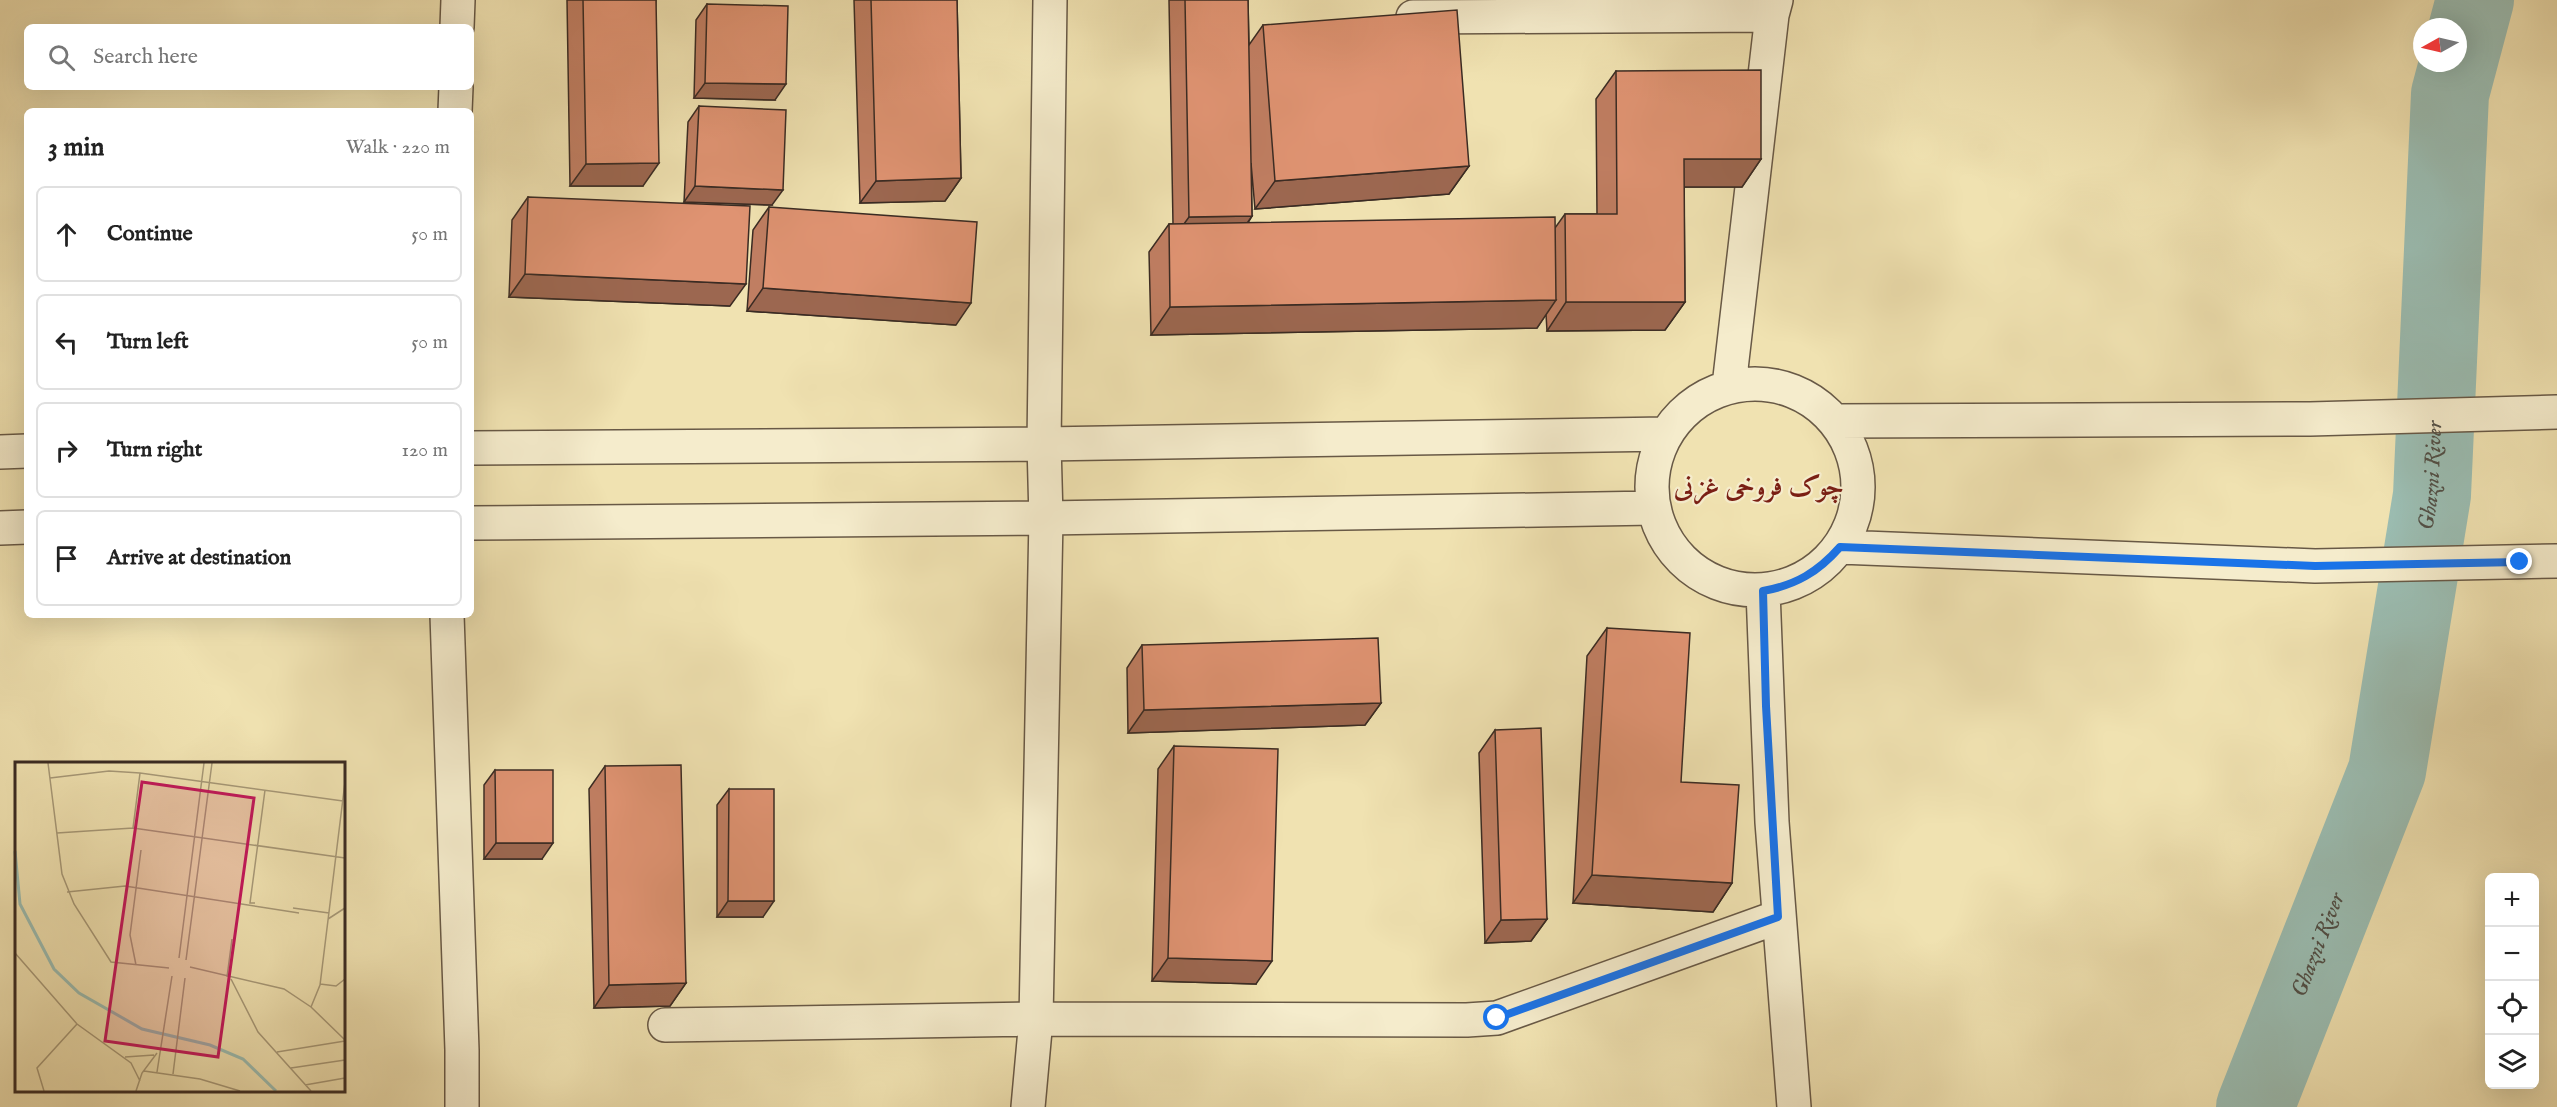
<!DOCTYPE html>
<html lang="en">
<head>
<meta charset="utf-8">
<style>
	:root { --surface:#fff; --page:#f2f2f2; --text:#222; --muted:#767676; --line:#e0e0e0 }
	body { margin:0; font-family:"IM FELL English",Amiri,serif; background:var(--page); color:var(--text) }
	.controls { position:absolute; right:18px; bottom:18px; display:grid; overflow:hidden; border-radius:9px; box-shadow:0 6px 24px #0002 }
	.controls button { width:54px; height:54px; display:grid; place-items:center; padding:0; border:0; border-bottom:2px solid var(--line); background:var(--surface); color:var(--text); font:30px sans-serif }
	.compass { position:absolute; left:2413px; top:18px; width:54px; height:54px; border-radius:50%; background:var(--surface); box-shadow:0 6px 24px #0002; rotate:262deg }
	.stop { position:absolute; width:18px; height:18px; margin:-14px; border:4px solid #1a73e8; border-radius:50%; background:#fff }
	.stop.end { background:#1a73e8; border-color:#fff; box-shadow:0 2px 6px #0008 }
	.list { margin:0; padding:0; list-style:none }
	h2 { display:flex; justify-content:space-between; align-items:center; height:78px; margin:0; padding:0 24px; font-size:26px }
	h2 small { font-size:20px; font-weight:400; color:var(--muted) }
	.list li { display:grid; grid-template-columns:39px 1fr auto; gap:18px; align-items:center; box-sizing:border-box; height:96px; margin:0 12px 12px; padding:0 12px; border:2px solid var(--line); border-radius:9px }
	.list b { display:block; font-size:22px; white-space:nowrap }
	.list em { font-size:20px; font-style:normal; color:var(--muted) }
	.icon { flex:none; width:33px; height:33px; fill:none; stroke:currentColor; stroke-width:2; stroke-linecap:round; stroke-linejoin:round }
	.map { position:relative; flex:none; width:2557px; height:1107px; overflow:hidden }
	.search { position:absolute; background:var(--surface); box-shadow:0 6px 24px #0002; left:24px; top:24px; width:450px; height:66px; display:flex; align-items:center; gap:15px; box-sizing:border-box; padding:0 21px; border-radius:9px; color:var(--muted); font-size:22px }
	.panel { position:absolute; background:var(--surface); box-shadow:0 6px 24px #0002; left:24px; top:108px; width:450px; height:510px; border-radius:9px }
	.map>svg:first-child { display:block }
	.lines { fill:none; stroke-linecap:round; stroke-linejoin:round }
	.river { stroke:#9bbdb2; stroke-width:78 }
	.minor-casing { stroke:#685946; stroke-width:36 }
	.minor { stroke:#f5eccc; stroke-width:33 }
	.wall { fill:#c07e62; stroke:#3a2b23; stroke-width:1.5 }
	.shaded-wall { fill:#9c6750; stroke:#3a2b23; stroke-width:1.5 }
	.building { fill:#df9372; stroke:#3a2b23; stroke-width:1.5 }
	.route { stroke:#1a73e8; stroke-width:8 }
	.labels { text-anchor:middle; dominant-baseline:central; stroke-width:4.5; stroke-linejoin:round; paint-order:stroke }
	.water-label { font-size:22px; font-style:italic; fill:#525047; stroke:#f5eccc }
	.district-label { font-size:27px; font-weight:bold; fill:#7a1f14; stroke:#f5eccc }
	.inset-river { fill:none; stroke:#9bbdb2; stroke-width:3 }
	.inset-road { fill:none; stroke:#a79978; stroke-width:1.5 }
	.view { fill:#c2185b; fill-opacity:0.15; stroke:#c2185b; stroke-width:3 }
	.inset-edge { fill:none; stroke:#3a2b23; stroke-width:3 }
</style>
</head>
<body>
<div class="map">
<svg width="2557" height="1107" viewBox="0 0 2557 1107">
	<rect width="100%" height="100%" fill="#f0e2b1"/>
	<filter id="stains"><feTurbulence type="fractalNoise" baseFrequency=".00333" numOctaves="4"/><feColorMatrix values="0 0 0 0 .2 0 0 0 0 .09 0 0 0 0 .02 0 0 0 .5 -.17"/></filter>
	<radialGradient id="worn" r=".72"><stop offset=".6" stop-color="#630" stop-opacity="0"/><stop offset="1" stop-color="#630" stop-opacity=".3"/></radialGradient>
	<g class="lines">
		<path class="river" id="s1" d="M2255,1107L2387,771L2432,495L2450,94L2475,0"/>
		<defs>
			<path id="minor" d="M1413,17L1772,15
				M457,27L458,0
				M455,111L456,87
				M1652 487a103 103 0 1 1 206 0a103 103 0 1 1-206 0Z
				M1729,386L1772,15L1776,0
				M1836,421L2310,419L2557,412
				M471,448L1044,444L1666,434
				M0,452L27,451
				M471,523L1046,518L1654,508
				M0,528L27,527
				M1840,547L2315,566L2557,561
				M1763,591L1772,822L1794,1107
				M447,615L462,1050V1107
				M665,1025L1036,1019L1467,1020L1497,1018L1778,917
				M1028,1107L1036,1019L1046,518L1044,444L1050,0"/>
		</defs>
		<use href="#minor" class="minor-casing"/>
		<use href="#minor" class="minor"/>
	</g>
	<path class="wall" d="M567,0H656L643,186H570Z
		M854,0H957L961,178L945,201L860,203Z
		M1169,0H1248L1249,45L1263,25L1469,166L1449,194L1255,209L1251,163L1252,216L1248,223L1555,228L1565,214H1597L1596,99L1616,71L1761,159L1742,187H1684L1685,302L1665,330L1547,331L1546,314L1537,328L1151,335L1149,252L1169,224H1173Z
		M707,4L775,100L694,98L696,20Z
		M699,106L772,205L684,202L688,122Z
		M528,197L730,306L509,297L512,220Z
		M769,207L956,325L747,311L753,230Z
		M1607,628L1681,782L1732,883L1713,912L1573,903L1587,656Z
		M1142,645L1381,703L1365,725L1128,733L1127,668Z
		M1495,730L1547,919L1531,941L1485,943L1479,753Z
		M1174,746L1256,984L1152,981L1158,769Z
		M605,766L686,983L670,1006L594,1008L589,789Z
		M495,770L542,859H484V785Z
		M729,789L763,917H717V805Z"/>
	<path class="shaded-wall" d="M705,83L786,84L775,100L694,98Z
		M1684,159H1761L1742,187H1664Z
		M659,163L643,186H570L586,164Z
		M1469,166L1449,194L1255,209L1275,181Z
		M961,178L945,201L860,203L876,181Z
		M695,186L783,190L772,205L684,202Z
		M1252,216L1237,238L1173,239L1189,217Z
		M525,274L746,284L730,306L509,297Z
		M763,288L971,303L956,325L747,311Z
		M1556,300L1537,328L1151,335L1170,307Z
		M1566,302H1685L1665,330L1547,331Z
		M1381,703L1365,725L1128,733L1144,710Z
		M496,843H553L542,859H484Z
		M1592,875L1732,883L1713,912L1573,903Z
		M728,901H774L763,917H717Z
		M1547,919L1531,941L1485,943L1501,920Z
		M1168,958L1272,961L1256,984L1152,981Z
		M686,983L670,1006L594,1008L609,985Z"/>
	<path class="building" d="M583,0H656L659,163L586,164Z
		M871,0H957L961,178L876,181Z
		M1185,0H1248L1252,216L1189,217Z
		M707,4L788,6L786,84L705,83Z
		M1457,10L1469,166L1275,181L1263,25Z
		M1761,70V159H1684L1685,302H1566L1565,214H1617L1616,71Z
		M699,106L786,110L783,190L695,186Z
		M528,197L750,206L746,284L525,274Z
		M769,207L977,222L971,303L763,288Z
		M1555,217L1556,300L1170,307L1169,224Z
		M1607,628L1690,633L1681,782L1739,785L1732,883L1592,875Z
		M1378,638L1381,703L1144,710L1142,645Z
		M1541,728L1547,919L1501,920L1495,730Z
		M1174,746L1278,749L1272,961L1168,958Z
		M681,765L686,983L609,985L605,766Z
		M495,770H553V843H496Z
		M729,789H774V901H728Z"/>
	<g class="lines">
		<path class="route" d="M1497,1018L1778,917L1766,706L1763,591C1796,585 1818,572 1840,547L2315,566L2520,562"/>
	</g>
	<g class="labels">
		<g class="water-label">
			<text stroke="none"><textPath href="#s1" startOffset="660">Ghazni River</textPath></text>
			<text stroke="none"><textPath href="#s1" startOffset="174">Ghazni River</textPath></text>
		</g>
		<g class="district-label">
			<text x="1759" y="488">چوک فروخی غزنی</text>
		</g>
	</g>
	<g transform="translate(15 762)">
		<rect width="330" height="330" fill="#f0e2b1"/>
		<path class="inset-river" d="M0,89L5,142L39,207L64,231L127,267L195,283L228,297L261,329"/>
		<path class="inset-road" d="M33,1L47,112L59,142L96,200L154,206M35,16L94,9L125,11L328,39M118,66L125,11M42,71L118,66L330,96M52,130L110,124L284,151M240,141H235L250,28M278,146L314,151M313,157L330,146M0,191L62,262L116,301L125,319M164,196L189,1M171,198L197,1M121,203L115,173L126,88M175,205L269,227L296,245L330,278M212,215L217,177M216,217L243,270L296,329M305,222L321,224L330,217M296,245L305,223L330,20M262,290L330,279M110,295L139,293M276,306L330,298M129,309L185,317L225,329M142,310L157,214M158,312L170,216M290,323L330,316M29,329L22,306L62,262M121,329L127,311L142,291"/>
		<path class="view" d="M127,20L239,36L203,295L90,279Z"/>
		<rect width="330" height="330" class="inset-edge"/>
	</g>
	<rect width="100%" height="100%" filter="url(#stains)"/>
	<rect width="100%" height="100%" fill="url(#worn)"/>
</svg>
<div class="controls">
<button>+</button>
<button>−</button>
<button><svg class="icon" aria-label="locate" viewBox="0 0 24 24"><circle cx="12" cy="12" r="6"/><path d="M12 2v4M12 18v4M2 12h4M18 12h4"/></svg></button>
<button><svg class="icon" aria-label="layers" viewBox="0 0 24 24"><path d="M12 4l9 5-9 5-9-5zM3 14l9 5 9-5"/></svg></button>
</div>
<svg class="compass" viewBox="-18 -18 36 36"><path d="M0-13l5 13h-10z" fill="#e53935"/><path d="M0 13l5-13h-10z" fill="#767676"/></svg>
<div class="stop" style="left:1497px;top:1018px"></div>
<div class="stop end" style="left:2520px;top:562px"></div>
<div class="search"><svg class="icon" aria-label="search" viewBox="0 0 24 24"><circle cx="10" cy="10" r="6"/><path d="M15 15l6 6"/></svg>Search here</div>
<section class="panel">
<h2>3 min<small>Walk · 220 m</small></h2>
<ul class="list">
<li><svg class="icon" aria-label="ahead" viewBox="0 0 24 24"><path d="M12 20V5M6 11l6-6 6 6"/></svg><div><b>Continue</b></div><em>50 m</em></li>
<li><svg class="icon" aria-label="left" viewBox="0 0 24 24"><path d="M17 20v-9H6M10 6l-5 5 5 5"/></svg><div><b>Turn left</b></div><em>50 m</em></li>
<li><svg class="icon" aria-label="right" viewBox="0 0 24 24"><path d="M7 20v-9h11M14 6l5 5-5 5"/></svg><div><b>Turn right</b></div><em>120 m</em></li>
<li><svg class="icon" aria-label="arrive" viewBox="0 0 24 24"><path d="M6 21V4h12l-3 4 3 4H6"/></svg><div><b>Arrive at destination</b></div></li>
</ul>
</section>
</div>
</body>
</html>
